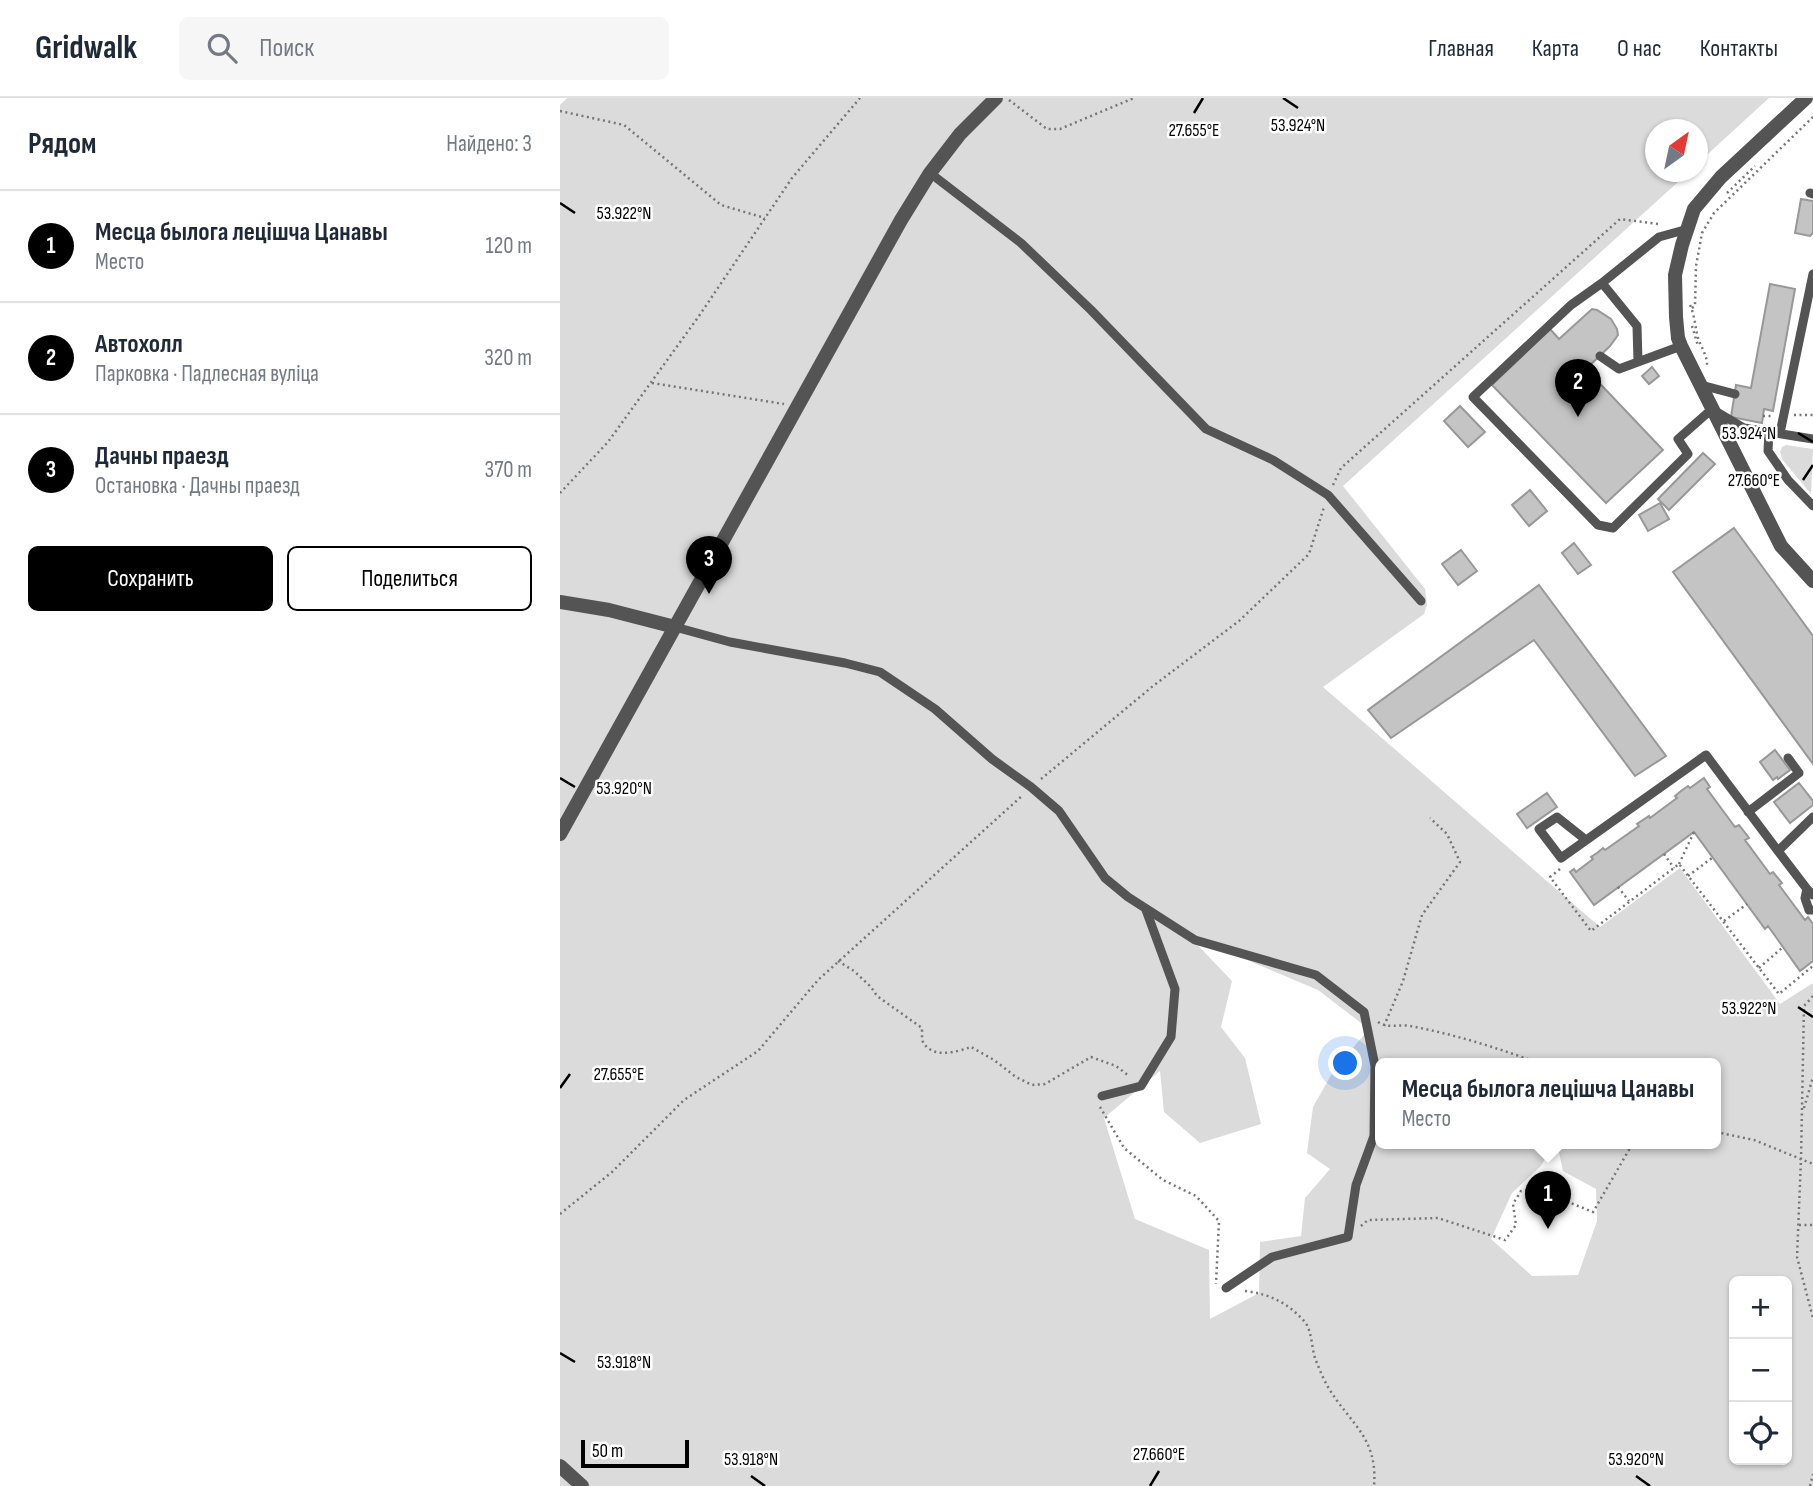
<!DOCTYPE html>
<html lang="ru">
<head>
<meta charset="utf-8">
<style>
	:root { --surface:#fff; --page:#f6f6f7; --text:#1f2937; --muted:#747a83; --line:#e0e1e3; --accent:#000 }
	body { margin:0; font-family:"Sofia Sans Condensed",sans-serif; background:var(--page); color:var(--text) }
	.controls { position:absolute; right:21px; bottom:21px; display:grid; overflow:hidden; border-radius:10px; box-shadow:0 2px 5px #0004 }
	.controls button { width:63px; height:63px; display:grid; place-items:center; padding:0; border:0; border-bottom:2px solid var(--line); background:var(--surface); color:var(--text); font:35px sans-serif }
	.compass { position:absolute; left:1085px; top:21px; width:63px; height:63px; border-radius:50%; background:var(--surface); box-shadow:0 2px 5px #0004; rotate:33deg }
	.scale { position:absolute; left:21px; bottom:18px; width:108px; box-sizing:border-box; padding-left:7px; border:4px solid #000; border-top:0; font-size:19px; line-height:24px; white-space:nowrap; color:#000; -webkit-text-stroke:5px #fff; paint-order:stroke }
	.you { position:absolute; left:786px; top:966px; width:24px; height:24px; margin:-18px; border:5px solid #fff; border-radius:50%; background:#1a73e8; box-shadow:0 0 0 10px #1a73e833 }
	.badge { display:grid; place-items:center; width:46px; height:46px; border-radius:50%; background:var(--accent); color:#fff; font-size:23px; font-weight:700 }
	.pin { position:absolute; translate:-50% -58px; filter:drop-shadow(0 2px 4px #0008) }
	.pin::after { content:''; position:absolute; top:37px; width:24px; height:21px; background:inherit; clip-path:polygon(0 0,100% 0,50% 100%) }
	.popup { position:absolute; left:815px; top:960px; width:346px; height:91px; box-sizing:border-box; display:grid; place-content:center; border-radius:10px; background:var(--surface); filter:drop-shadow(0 2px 5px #0005); font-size:23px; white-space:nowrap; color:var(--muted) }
	.popup b { font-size:26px; color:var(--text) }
	.popup::after { content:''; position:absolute; left:50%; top:100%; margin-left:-14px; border:14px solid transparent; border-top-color:var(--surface) }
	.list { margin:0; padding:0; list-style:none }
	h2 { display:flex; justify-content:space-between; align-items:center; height:91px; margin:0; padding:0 28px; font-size:30px }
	h2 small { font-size:23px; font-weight:400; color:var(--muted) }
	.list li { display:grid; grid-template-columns:46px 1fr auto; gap:21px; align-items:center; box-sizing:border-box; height:112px; padding:0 28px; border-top:2px solid var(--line) }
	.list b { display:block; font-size:26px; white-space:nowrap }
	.list p { margin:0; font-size:23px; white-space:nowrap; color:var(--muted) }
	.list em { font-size:23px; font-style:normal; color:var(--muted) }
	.actions { display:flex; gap:14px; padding:21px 28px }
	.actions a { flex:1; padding:16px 0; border:2px solid var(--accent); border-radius:10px; text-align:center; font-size:24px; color:var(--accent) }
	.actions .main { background:var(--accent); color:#fff }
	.icon { flex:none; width:38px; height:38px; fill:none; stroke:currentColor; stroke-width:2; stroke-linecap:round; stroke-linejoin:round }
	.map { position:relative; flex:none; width:1253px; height:1388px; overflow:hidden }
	header { display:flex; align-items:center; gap:42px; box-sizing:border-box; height:98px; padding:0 35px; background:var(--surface); border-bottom:2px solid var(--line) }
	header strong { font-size:33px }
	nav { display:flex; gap:38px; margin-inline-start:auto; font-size:24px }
	.search { width:490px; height:63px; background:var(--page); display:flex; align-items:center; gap:18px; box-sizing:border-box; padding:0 24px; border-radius:10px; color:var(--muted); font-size:26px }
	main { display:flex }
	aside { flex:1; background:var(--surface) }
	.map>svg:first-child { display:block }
	.green { fill:#dbdbdb; fill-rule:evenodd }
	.building { fill:#c4c4c4; stroke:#989898; stroke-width:2 }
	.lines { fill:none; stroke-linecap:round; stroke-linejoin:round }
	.path { stroke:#767676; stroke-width:2.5; stroke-dasharray:2 3.5; stroke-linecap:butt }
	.service { stroke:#545454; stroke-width:9 }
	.minor { stroke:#545454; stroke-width:14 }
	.tertiary { stroke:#545454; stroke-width:14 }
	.ticks { fill:none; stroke:#000; stroke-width:2.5 }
	.ticks-label { font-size:18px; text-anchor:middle; fill:#000; stroke:#fff; stroke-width:5; stroke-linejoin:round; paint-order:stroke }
</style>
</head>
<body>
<header>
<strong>Gridwalk</strong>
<div class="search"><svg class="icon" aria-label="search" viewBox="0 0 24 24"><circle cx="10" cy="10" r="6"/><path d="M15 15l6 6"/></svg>Поиск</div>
<nav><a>Главная</a><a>Карта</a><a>О нас</a><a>Контакты</a></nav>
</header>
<main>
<aside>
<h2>Рядом<small>Найдено: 3</small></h2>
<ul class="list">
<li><span class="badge">1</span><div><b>Месца былога лецішча Цанавы</b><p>Место</p></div><em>120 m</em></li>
<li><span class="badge">2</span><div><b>Автохолл</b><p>Парковка · Падлесная вуліца</p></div><em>320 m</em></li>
<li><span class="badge">3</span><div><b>Дачны праезд</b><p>Остановка · Дачны праезд</p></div><em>370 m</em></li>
</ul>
<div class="actions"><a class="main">Сохранить</a><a>Поделиться</a></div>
</aside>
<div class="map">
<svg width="1253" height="1388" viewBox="0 0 1253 1388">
	<rect width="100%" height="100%" fill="#fff"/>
	<path class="green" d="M7,0H1209L1138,65V32H1096V74H1129L783,388L865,491L867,507L864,516L763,589L1040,829L1120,770L1220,906L1253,885V1388H0V7ZM628,837L758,892L809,931L774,972L753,1009L747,1055L770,1071L745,1100L741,1138L700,1144L699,1195L650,1221L649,1152L575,1121L544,1020L600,973L604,1014L640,1045L701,1026L685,960L661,929L672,883ZM820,965H1156V1045H997L1003,1073L1036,1091L1037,1123L1018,1177L972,1178L931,1141L952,1095L981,1068L994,1045H820ZM1174,1183H1227V1362H1174Z
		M1226,347L1253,351L1251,396L1222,361L1220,354L1222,349Z"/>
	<path class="building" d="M1241,101L1253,103V135L1250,138L1235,135Z
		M1210,186L1235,191L1213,313L1204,311L1202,325L1171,319L1176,287L1191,290Z
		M1032,211L1037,212L1051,221L1057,231L1058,237L1050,248L1026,271L1103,352L1046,405L932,287L990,231L999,241Z
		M1092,269L1099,278L1089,286L1082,278Z
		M900,308L925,334L908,349L884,323Z
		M1143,355L1155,366L1109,412L1098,401Z
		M970,392L987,413L969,428L952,407Z
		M1100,405L1109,421L1088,433L1079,417Z
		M1174,430L1253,538V666L1113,474Z
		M1014,445L1031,467L1018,476L1002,455Z
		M901,452L917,473L898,487L882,466Z
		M979,487L1106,658L1075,678L974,542L831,640L808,612Z
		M1215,652L1230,672L1218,681L1217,679L1213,682L1200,664Z
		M1144,680L1150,689L1147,691L1175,729L1179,727L1189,740L1185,742L1210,776L1213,774L1222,785L1219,787L1245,822L1248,819L1253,826V863L1240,873L1208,828L1205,831L1134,734L1034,807L1010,774L1014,771L1016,774L1033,761L1031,759L1037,755L1043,750L1045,752L1079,728L1077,726L1089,718L1090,720L1117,700L1115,698L1121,693L1128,688L1130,690Z
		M1239,685L1253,703V707L1230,725L1214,704Z
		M987,695L997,709L967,730L957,716Z"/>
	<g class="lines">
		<path class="path" d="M449,2L487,31H500L574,0
			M0,13L64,27L161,107L205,120
			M1167,95L1195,68
			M1130,207C1135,218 1135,229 1138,240C1141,249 1147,257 1147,267
			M1132,210L1135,208L1136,168L1142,135L1154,115L1253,19
			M1132,228L1138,248
			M92,285L224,306
			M1234,317H1253
			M1203,318H1214
			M773,387L781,370L1060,121L1098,126
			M0,395L48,344L139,218L232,80L300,0
			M481,681L593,588L679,523L749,456L764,409
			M1104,756L1114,770
			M1119,766L1134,734
			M1000,771L990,779L1031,833L1119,766L1219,896L1253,868
			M1128,778L1152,760
			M1058,789L1069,803
			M1164,823L1187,806
			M278,863L294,873L311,889L317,898L362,930C362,931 362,941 362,942C371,962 396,954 411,949L434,962L456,979L472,987L485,986L531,959L556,968L569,978
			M1199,870L1223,849
			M1253,898L1244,908L1241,1061L1237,1159L1253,1220
			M818,924C828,931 839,926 850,928C894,936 937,950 979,965
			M824,928L843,883L862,817L900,764L887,736L870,720
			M540,1009L564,1050L603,1082L636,1098L659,1123L656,1186
			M1244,1010L1253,979
			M1156,1034L1194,1042L1253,1066
			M0,1116L52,1074L124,1002L198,953L258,882L463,697
			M1239,1127H1253
			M801,1128L808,1122L878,1120L945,1142L956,1127L953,1106L961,1093L976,1091L1033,1114L1073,1045
			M685,1193C710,1196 728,1205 745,1224C753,1235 751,1253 757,1265C760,1273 764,1282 768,1289C790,1326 818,1339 814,1388
			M1250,1388L1253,1376"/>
		<path class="service" d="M370,75L461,145L531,212L646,331L713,362L768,397L861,503
			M1250,95L1253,96
			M1128,131L1099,139L1042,185L1011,207L913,299L1038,427L1053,430L1128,356L1118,341L1152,311L1184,330L1253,341
			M1042,185L1077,228L1078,264
			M1040,258L1059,271L1121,248
			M1141,287L1175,296
			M1209,333L1208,353L1228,382L1253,408
			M1220,335L1253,176
			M115,529L170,544L285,565L320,574L375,611L432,661L471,689L499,713L545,780L568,799L635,842L756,877L804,914L815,968L814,1038L796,1087L788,1139L712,1159L666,1190
			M1188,714L1239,675L1228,660
			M1026,742L997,719L979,731L1001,760L1146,657L1218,753L1253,719
			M1218,753L1247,791L1253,797
			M1247,791L1245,800L1249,812H1253
			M542,998L581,988L611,939L615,891L586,812"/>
		<path class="minor" d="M1246,0L1161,79L1134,111L1122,147L1115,177L1116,219L1118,240L1121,248L1221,448L1253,483
			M0,504L49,512L115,529
			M0,736L341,122L370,75L400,36L436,0"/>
		<path class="tertiary" d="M0,1368L22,1388"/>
	</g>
	<path class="ticks" d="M723,0L738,10M634,15L643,0M0,105L15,115M1238,335L1253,344M1243,382L1253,367M0,680L15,689M1238,909L1253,919M0,990L10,976M0,1255L15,1264M191,1378L205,1388M1076,1378L1090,1388M590,1388L599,1373"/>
	<g class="ticks-label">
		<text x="738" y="33">53.924°N</text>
		<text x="634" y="38">27.655°E</text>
		<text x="64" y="121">53.922°N</text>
		<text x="1189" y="341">53.924°N</text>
		<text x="1194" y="388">27.660°E</text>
		<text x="64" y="696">53.920°N</text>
		<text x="1189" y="916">53.922°N</text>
		<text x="59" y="982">27.655°E</text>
		<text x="64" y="1270">53.918°N</text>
		<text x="599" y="1362">27.660°E</text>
		<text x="191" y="1367">53.918°N</text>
		<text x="1076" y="1367">53.920°N</text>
	</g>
</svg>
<div class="controls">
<button>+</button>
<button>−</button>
<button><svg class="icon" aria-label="locate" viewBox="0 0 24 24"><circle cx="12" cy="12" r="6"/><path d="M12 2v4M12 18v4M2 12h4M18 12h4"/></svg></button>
</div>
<svg class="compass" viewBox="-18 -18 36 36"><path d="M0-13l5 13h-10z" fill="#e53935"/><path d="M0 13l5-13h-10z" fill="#747a83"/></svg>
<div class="scale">50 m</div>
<div class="you"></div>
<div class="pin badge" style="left:988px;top:1131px">1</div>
<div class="popup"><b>Месца былога лецішча Цанавы</b>Место</div>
<div class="pin badge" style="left:1018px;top:319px">2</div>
<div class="pin badge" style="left:149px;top:496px">3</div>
</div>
</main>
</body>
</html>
